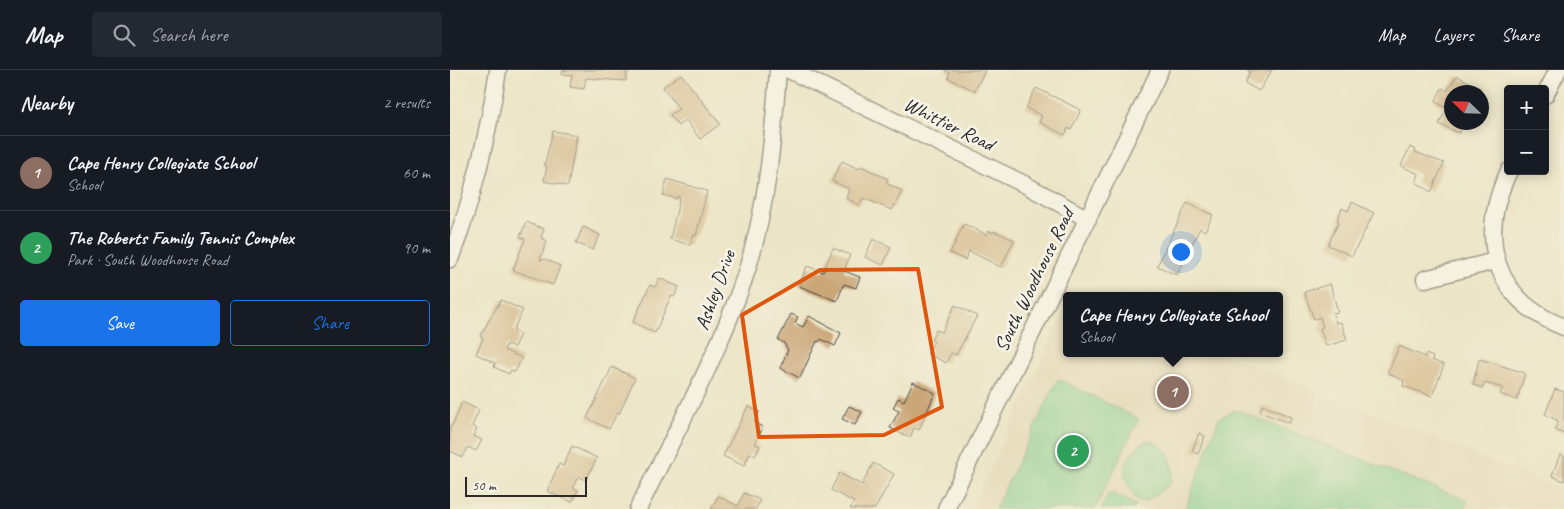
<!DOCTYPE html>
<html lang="en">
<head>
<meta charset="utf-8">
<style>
	:root { --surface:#171b24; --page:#242831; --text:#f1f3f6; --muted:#9ea1a6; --line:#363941; --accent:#1a73e8 }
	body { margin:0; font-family:Caveat,sans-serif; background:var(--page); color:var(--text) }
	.controls { position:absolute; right:15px; top:15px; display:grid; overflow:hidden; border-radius:5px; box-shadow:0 2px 12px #0003 }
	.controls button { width:45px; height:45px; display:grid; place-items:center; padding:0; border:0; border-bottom:1px solid var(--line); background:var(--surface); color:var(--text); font:25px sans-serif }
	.compass { position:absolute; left:994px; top:15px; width:45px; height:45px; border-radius:50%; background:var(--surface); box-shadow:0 2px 12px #0003; rotate:293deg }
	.scale { position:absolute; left:15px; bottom:12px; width:122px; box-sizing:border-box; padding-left:5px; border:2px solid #2b2b2b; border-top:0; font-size:14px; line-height:18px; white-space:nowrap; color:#2b2b2b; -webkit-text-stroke:4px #f7f3e8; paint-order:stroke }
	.you { position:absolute; left:730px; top:181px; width:18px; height:18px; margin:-12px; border:4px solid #fff; border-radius:50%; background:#1a73e8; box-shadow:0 0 0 8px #1a73e833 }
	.badge { display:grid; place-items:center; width:32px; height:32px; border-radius:50%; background:var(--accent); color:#fff; font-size:16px; font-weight:700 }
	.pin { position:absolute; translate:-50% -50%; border:2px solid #fff; box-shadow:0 1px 5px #0006 }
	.popup { position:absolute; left:613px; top:222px; width:220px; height:65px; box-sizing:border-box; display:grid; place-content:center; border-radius:5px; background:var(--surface); filter:drop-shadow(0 1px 4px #0005); font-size:16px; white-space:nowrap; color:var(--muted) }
	.popup b { font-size:19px; color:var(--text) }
	.popup::after { content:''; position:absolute; left:50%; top:100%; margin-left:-10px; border:10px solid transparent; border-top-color:var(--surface) }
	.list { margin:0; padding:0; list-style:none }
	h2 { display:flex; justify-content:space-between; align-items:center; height:65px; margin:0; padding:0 20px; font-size:21px }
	h2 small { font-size:16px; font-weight:400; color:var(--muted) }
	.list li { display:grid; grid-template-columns:32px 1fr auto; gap:15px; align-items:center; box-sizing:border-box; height:75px; padding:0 20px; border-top:1px solid var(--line) }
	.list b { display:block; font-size:19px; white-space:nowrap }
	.list p { margin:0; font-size:16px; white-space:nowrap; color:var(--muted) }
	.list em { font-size:16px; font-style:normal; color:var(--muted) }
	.actions { display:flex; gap:10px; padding:15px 20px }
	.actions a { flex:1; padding:11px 0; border:1px solid var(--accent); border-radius:5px; text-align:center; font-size:18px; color:var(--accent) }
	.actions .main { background:var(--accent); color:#fff }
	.icon { flex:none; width:28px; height:28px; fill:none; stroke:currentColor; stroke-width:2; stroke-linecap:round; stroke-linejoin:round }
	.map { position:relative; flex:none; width:1114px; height:439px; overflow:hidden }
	header { display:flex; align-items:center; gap:30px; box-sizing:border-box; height:70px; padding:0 25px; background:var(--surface); border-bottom:1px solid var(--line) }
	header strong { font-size:24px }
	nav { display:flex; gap:28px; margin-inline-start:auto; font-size:18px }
	.search { width:350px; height:45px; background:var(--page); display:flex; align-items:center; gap:12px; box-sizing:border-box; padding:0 18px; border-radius:5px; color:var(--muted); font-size:19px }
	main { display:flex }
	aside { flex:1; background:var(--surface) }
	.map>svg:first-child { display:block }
	.built { fill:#e3d6b7 }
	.green { fill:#78cc8f; stroke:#527c5d }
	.building { fill:#cba677 }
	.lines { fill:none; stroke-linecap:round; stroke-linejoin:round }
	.minor-casing { stroke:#484742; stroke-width:19 }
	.minor { stroke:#fff; stroke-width:16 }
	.marked { fill:none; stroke:#df570e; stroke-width:4; stroke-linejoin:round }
	.labels { text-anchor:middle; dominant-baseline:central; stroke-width:5; stroke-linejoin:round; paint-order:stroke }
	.street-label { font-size:20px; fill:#2b2b2b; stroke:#f7f3e8 }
</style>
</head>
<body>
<header>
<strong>Map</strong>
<div class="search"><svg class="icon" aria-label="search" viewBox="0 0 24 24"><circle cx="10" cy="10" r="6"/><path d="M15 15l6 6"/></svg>Search here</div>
<nav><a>Map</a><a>Layers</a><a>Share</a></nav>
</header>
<main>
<aside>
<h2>Nearby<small>2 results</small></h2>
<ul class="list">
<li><span class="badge" style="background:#8d6e63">1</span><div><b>Cape Henry Collegiate School</b><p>School</p></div><em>60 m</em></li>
<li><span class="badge" style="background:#2e9e5b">2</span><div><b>The Roberts Family Tennis Complex</b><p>Park · South Woodhouse Road</p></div><em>90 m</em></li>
</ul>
<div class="actions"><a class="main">Save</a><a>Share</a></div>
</aside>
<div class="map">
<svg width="1114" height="439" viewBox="0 0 1114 439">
	<rect width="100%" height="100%" fill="#f7f3e8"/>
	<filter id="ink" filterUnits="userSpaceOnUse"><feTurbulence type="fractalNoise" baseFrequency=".02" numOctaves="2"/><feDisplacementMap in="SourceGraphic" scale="10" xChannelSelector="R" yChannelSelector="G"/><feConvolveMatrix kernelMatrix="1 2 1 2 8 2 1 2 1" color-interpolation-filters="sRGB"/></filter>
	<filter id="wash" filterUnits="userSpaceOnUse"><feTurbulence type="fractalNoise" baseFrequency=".0096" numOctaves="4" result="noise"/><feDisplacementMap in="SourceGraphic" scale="20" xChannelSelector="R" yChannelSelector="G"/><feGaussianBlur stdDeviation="1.12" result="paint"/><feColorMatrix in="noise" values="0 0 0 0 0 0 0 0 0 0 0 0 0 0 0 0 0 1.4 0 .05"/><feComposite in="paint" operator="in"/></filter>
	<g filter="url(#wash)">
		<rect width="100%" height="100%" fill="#ece5c7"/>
		<path class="built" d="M617,238V283H773L1114,420V439H521Z"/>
		<path class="green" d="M608,309L689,349L645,439H545Z
			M786,340L1018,431L1014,439H735L769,348Z
			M697,370C718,374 728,395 719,415L695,432L685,429C683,421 676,414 675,406C671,391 686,378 697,370Z
			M659,422L686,435L684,439H651Z"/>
		<g id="blocks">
			<path class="building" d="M113,0H177L176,11L136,8L134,19L120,17L122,5L112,4Z
				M494,0H535L525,21L498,8L500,3Z
				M797,0H822L809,21L795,13L800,2Z
				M231,4L270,54L250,69L236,50L228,56L220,45L229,39L213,17Z
				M1007,6L1031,18L1028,22H1002V52H1014L1009,63L989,54L997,38L985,32L992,18L997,21Z
				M586,18L631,40L621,60L618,58L615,65L589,52L592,46L576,38Z
				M103,61L127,65L118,116L94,111L97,96H94Z
				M960,77L966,80L965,82L994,93L981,122L966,112L969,104L951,96Z
				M392,91L409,99L411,96L438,109L436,113L452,121L442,140L413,128L409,135L396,128L399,119L382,111Z
				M217,109L257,121L246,166L243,165L240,175L220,169L230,127L227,126V129L213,125Z
				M902,132L924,143L902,186L878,175L889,151L887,150L892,138L898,141Z
				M737,133L763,145L755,161L750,158L727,205L707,196Z
				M76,152L94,159L91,168L97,171L90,190L95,189L110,196L103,215L63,200L75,169L70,167Z
				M514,154L537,165L539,161L543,163L544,161L564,170L551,197L519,181L515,190L500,183Z
				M133,157L150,165L143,180L126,173Z
				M423,169L441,177L433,195L415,187Z
				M383,178L400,185L394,201L410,207L406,218L394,214L387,231L349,216L357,196L373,202Z
				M209,208L229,217L224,227L221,226L205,263L183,252L200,215L205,217Z
				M880,214L888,242L883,243L886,253L891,252L897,270L876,276L870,258L873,257L870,247L864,249L854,222Z
				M51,230L73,240L63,260L70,264L64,277L57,274L54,280L72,288L65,302L61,300L59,304L44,297L45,293L26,284L33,268L30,266Z
				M505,235L527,246L506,285L501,283L496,293L478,284L484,271L481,270L486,260L492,262Z
				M341,244L348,247L345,253L353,257L359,246L391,263L385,276L371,269L369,272L367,271L350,308L330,298L338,280L334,273L328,270Z
				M949,276L975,287L976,284L983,287L982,290L994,295L982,326L953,316L954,311L938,303Z
				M1029,289L1075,303L1067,330L1050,324L1053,318L1035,313L1033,318L1023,315Z
				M162,297L185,308L169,344L167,343L159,359L137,348Z
				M463,312L485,323L469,360L464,358L460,368L440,358L449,341L443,338L448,328L454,331Z
				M1105,319L1114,322V364L1105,360L1108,351L1095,344Z
				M12,332L29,340L22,356L27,359L23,366L32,370L26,381L18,377L13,387L0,381V355L2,356Z
				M812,335L841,347L839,353L810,342Z
				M298,336L309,342L304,353L313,357L305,374L310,376L305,386L300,383L294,396L273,386Z
				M399,336L412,342L405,355L392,349Z
				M749,363L755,366L748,384L742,381Z
				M122,376L147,388L136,410L128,406L123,418L128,420L122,432L97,421L109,394L113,396Z
				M1110,384L1114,386V411L1102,406Z
				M423,393L444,404L425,439H400L404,432L381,420L389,403L412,415Z
				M294,423L310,430L306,439H261L268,426L288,436Z"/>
		</g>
	</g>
	<g filter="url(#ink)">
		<use href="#blocks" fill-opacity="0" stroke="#484742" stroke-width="1"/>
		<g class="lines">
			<defs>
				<path id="minor" d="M339,0L574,114L638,149
					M1095,25L1108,0
					M1059,101C1027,167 1043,230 1114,257
					M0,189C24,127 38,65 48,0
					M975,209L1045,191
					M188,439C225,363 267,288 294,209C317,141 323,70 328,0
					M496,439L710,0"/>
			</defs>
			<use href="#minor" class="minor-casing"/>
			<use href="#minor" class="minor"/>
		</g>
	</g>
	<path d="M0 0H1114V439H0ZM468,199L492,337L434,365L309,367L292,245L370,200Z" fill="#ece5c7" fill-opacity=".55" fill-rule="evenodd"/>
	<path class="marked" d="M468,199L492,337L434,365L309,367L292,245L370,200Z"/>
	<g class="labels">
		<g class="street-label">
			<text transform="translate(499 54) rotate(26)">Whittier Road</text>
			<text transform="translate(584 210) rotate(-64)">South Woodhouse Road</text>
			<text transform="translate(265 220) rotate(-70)">Ashley Drive</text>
		</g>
	</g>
</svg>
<div class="controls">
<button>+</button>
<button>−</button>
</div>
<svg class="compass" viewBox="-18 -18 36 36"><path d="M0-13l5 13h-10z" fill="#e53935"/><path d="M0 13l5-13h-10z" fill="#9ea1a6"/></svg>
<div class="scale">50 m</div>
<div class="you"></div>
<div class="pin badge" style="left:723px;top:322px;background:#8d6e63">1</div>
<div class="popup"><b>Cape Henry Collegiate School</b>School</div>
<div class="pin badge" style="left:623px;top:381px;background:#2e9e5b">2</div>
</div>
</main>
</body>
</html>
